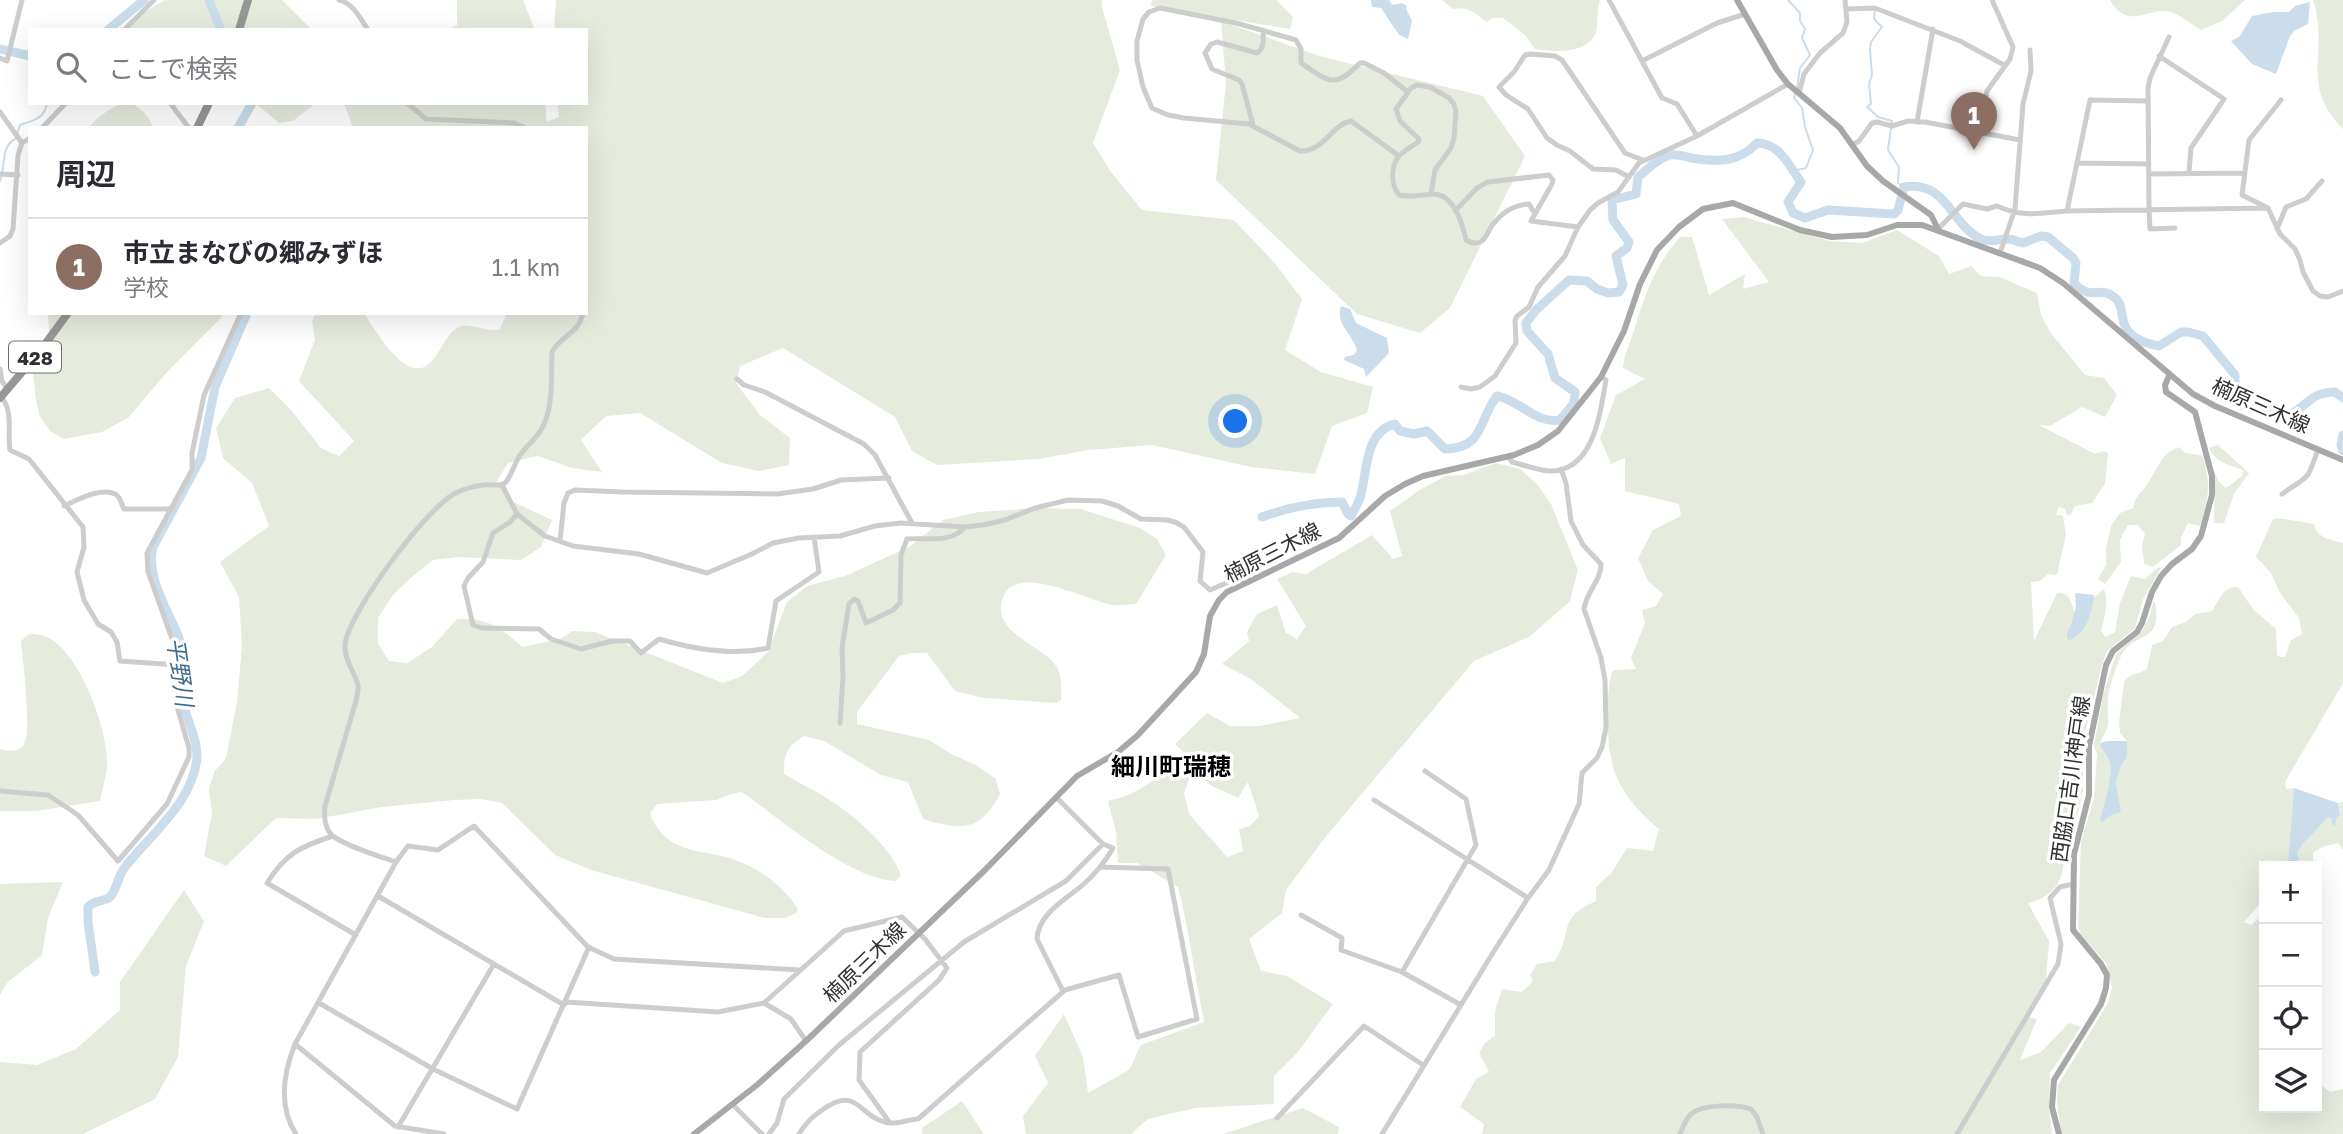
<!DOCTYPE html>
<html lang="ja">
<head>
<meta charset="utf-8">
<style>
	:root { --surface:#fff; --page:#f7f7f7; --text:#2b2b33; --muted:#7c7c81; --line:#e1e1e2; --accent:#b45309 }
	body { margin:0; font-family:"Golos Text","Noto Sans JP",sans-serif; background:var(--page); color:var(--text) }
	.controls { position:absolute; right:21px; bottom:21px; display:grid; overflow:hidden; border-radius:0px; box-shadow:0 7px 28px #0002 }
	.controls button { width:63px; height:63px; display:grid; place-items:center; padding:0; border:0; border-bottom:2px solid var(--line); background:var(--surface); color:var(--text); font:35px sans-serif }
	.you { position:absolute; left:1236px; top:422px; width:24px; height:24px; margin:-18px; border:5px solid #fff; border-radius:50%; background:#1a73e8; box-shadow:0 0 0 10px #1a73e833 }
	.badge { display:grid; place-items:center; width:46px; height:46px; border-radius:50%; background:var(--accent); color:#fff; font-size:23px; font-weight:700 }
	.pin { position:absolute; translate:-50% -58px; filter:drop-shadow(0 2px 4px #0008) }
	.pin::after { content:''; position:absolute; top:37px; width:24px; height:21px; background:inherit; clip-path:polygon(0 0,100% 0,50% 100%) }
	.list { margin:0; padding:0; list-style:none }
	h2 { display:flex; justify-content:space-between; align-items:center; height:91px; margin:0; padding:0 28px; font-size:30px }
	h2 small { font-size:23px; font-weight:400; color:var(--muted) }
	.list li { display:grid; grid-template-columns:46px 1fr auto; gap:21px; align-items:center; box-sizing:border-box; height:98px; padding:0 28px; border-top:2px solid var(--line) }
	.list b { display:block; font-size:26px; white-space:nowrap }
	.list p { margin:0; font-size:23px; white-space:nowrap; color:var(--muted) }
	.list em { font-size:23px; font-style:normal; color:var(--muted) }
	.icon { flex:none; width:38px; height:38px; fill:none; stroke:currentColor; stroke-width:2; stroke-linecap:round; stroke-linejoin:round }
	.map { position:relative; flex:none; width:2343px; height:1134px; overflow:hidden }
	.search { position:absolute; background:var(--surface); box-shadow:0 7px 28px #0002; left:28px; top:28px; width:560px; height:77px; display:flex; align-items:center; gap:18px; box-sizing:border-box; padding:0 24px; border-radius:0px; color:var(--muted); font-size:26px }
	.panel { position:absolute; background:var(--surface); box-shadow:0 7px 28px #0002; left:28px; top:126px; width:560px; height:189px; border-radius:0px }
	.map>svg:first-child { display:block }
	.green { fill:#e5ecde }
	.water { fill:#cbddeb }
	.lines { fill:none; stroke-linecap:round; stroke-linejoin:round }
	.stream { stroke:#cbddeb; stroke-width:2 }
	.river { stroke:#cbddeb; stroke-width:9 }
	.minor { stroke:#cdcdcd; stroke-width:5 }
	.major { stroke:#a8a8a8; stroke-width:6 }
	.highway { stroke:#979797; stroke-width:8 }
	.labels { text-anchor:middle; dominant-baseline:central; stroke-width:7; stroke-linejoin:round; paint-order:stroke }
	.shield { fill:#fff; stroke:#6e6e6e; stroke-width:2 }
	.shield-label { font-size:19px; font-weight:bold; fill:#303030 }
	.street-label { font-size:21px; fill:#303030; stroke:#fff }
	.water-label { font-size:23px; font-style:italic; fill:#3f6d90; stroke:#fff }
	.quarter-label { font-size:24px; font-weight:bold; fill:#000; stroke:#fff }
</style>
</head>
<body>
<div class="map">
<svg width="2343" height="1134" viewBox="0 0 2343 1134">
	<rect width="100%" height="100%" fill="#fff"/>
	<path class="green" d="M165,0H282L312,30H126L134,18Z
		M457,0H523L535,30H448L457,25Z
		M556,0H1102V7L1120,70L1093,143L1111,172L1142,210L1234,220L1273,261L1302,299L1285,350L1321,372L1373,387L1367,413L1332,426L1315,474L1251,467L1152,445L1089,450L1038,459L937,465L912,451L895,417L783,348L740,366L736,383L760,415L790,438L789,465L759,471L722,463L640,413L606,416L581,440L602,472L572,468L538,456L508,463L497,481L511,501L552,520L541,547L521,560L458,557L433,560L413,576L393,595L378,618V644L389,661L407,663L432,647L457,619C489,617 499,628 523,647L560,639L572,631L595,632L723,683L742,676L768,652L787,602L807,586L845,576L909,547L943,520L979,512L1034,508L1081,509L1140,528L1157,539L1166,555L1136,604C1129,604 1121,606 1114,605C1088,602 1006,555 1001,606C998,633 1041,647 1054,663C1062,673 1062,688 1061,700L1056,703L984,698L955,691L927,653H912L899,656L857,712V724L929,740L953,755L976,765L996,779L1000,794C980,833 960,830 923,819L908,782L881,775L824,741L804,736C786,748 784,753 784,774C799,783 816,791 831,801C854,815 894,850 901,876L896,881C850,880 780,819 742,792L731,794L716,800L657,804L650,814C669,860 708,846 745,864C767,874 785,889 798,909L796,913L785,918H765L591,870L555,855L502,803L481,799L454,800L382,807L316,819L276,818L226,866L204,856L212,813L209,789L214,772L226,758L237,702L242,646L239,597L220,562L269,526L252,483L223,458L216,428L235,398L269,388L291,410L321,448L339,456L354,441L299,381L315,340L312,322L315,313H364C374,328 403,380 426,366C439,358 444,336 457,328C468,321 486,333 500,329L507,313H586V128H353L344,103H545L547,122L559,117L558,103H586V30H554Z
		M1152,0H1276L1293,17L1290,29L1151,6Z
		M1442,0H1600C1597,9 1598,18 1597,28C1592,55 1555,52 1535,49L1526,36L1503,18H1493L1486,22C1474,12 1468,6 1453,9Z
		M2110,0H2245L2222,21L2201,30C2193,26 2179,14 2171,12C2147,6 2130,32 2110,0Z
		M2313,0H2343V129C2298,84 2330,51 2313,0Z
		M1221,21L1319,56L1483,96L1525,156L1450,308L1420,333L1357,314L1216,180L1226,82Z
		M124,103C139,103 148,115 154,128H88C98,116 110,108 124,103Z
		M255,103H316L293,121L279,123Z
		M1744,217L1829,241L1862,243L1897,230L1939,256L1949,274L1971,266L1981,276L1999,277L2037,293L2041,315L2050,332L2085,375L2104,378L2117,395L2105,417L2082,407L2050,426L2039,425L2095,454L2104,451L2108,453L2105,484L2092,503L2075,506L2070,516L2066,514V509L2059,507L2056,515L2063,516L2066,535L2057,575L2048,574L2040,581L2031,582L2034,641L2057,593C2071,592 2071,603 2075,613L2104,589C2109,604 2105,616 2101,630L2105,637L2115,632L2120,603L2131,576L2145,579L2158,567L2161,568L2143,599L2135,628L2107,651L2102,665L2083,741V791L2068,856C2063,862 2064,866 2062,873C2057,891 2045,899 2028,903L2049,941L2046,980L2029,1017L2037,1019L2020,1060L2041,1052L2069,1023L2081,1027L2050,1073L2049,1108L2052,1134H1482L1484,1124L1460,1107L1476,1079L1489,1072L1479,1053L1485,1043L1495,1036V1011L1502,989L1522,992L1533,981L1530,975L1537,964L1555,961C1575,930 1555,919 1596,901V887L1612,872L1627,848L1653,851L1659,829C1618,795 1606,766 1608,714C1608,699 1608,684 1613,670L1636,669L1631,658L1645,623L1642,610L1656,606L1663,594L1648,581L1638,558L1653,530L1681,516L1679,504L1625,491V458L1611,464L1600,438L1616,395L1645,379L1623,368C1624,354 1630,344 1634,331C1644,296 1655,265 1680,237H1692L1709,295L1745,274L1743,289L1769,282L1722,219Z
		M48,313H222L221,318L168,371L128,418L102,432L64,439L51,432L40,417L36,401L33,372L49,336Z
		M2218,445L2249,473L2234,494L2224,523H2214L2215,485L2212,467L2219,482L2226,488L2242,476L2243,470C2229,465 2215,462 2209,448Z
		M2179,447L2185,453L2203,456C2211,484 2209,498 2200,526L2188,523L2181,538V545L2153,567L2144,564L2142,546L2145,533L2137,525H2128L2120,540L2121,562L2105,584L2098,579L2106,565V548L2111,526L2120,513L2133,508C2135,496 2140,494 2147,485C2157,470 2160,454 2179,447Z
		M1496,463L1520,469L1537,484L1551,504L1578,570L1570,601L1529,637L1474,661L1327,835L1286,890L1282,913L1249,939L1261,971L1287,976L1333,1004L1297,1053L1274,1076V1104L1195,1108L1148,1119L1131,1134H1026L1023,1116L1048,1083L1035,1056L1064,1014L1083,1057L1088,1093L1129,1070L1141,1045L1204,1022C1195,976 1189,932 1178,887L1137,863H1118L1116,832L1108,801C1136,795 1153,782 1173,763L1190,776L1184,793L1189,814L1227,857L1243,851L1239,829L1250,826L1259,816L1248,782L1238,798L1210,785L1198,775L1194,762L1175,744L1207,713L1230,726H1260L1300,718L1251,679L1222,664L1249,641L1247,632L1257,614L1277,605L1286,633L1297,639L1306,626L1277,579L1292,572L1306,574L1372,535L1393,559L1402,556L1390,511L1421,489L1446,476L1463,475Z
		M2278,518L2314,524C2316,538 2331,540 2343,543V683L2285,782L2286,789L2294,788L2288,861L2281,866H2264V899L2244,922L2251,925L2264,914V1108H2317V1077L2321,1085L2330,1092L2343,1089V1134H2061L2057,1102L2058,1085L2108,1003L2112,987L2106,963L2081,935L2078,927L2081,842L2094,798L2097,755L2094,745L2103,695L2116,654L2142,631L2150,616L2153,602H2155C2163,646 2134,630 2121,656C2115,668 2110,685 2108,698C2107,707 2109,717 2108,726C2106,733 2101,738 2100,746L2109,757L2112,768L2103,814L2120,807L2116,782L2121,766L2127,757V741L2120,733L2119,722L2124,683C2129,672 2139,675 2147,669L2152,645L2163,641L2172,627L2186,622L2195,614L2212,611C2220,599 2223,586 2238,587L2253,609L2276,629L2277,655L2280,657H2285L2291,640L2302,634L2299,618L2280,593L2271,573L2256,557L2273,519Z
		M29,634C38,634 46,635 54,641C83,663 107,728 107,763C107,775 102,789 100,801L36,811H0V749C9,751 20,753 25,742C31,725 23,662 21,641Z
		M2343,802V850L2338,843L2322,847L2313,853V866H2302L2297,853C2305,841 2317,825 2328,817L2335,818L2340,812L2338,803Z
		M63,882L48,918L42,955L7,983L0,995V884Z
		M184,890L204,921L186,966L178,1057L155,1099L83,1134H0V1062L37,1065L76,1049L120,1010V982Z
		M962,1101L984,1134H922V1128Z
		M1303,1108L1339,1127L1338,1134H1223Z"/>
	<path class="water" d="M1371,0H1389L1392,5L1402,3L1407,6L1406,9L1412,21L1408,39L1399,35L1381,8L1372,7Z
		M2310,2L2308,24L2294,31L2290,36L2276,74L2252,64L2231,41L2239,37L2252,16L2273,12H2289L2295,6Z
		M1341,306L1350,309L1356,323L1387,338L1389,353L1366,377L1364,369L1344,360L1345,357L1354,355L1357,350C1352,333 1335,324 1341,306Z
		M2075,593L2094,595C2092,613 2087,632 2070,640L2067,639V632L2072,622L2076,606Z
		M2107,741H2127V757L2121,766L2116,782L2121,812L2111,815L2102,822L2100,818C2103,813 2112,773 2111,767C2110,758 2105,753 2100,746L2101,743Z
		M2294,788L2338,803L2340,815L2336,818L2335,826L2333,825L2331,818L2328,817L2303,844L2297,853L2301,865L2281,866L2288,861Z"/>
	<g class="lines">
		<path class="stream" d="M1788,0L1800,13V21L1805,29L1802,38L1810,55L1800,68L1797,88
			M1875,11L1874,19L1882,27L1871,42L1870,49L1872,75L1869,84L1871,104L1867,107L1878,117L1892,121L1888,150L1899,167L1898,183L1904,187
			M17,134L20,125C33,120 44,120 47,103
			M1792,171L1806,168L1813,150L1805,127L1802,108L1794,98L1795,94
			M0,181C6,167 0,147 15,139"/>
		<path class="river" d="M209,0L221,30
			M108,30L144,0
			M0,49L30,56
			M238,128L252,103
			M2343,435L2341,445L2343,451
			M1262,517C1289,507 1313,502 1342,502L1348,514L1351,516C1355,509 1359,502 1361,495C1367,471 1365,431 1395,424L1400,431L1414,434L1427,431L1445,449C1485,448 1478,420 1497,396C1520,400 1535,424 1560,420L1574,403L1575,392L1555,378L1548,354L1527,331L1526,323L1536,310L1569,280L1587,281L1597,289L1608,293L1619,292L1623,285L1616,256L1627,248L1629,242L1613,220L1612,200L1636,194L1638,177C1647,170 1658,158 1670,155C1677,154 1684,156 1691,158C1716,162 1739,163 1757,143C1780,143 1789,166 1801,182L1788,202L1793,213L1805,218L1828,210L1894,214L1898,210L1904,187C1947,180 1951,225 1981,239C1990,243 1998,239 2008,239C2013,239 2018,242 2023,243L2041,236L2048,237L2073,258L2076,263L2074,283C2092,302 2100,285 2114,297C2124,304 2120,318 2126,328C2132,339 2148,344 2159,346L2181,332H2188L2203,336L2235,375V401L2240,405H2252L2289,415C2310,405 2308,393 2335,392L2343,398
			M95,972L88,922V907C95,899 104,903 111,896C117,888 118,876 125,867C150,835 193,802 197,758C198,739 186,720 183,701C181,679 186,654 177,633C166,607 146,576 153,547L201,458L215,387L247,313"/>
		<path class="minor" d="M339,0C353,3 360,18 368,30
			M1609,0L1662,98L1677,104L1697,136
			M1846,9L1875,8L1960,41L2004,65
			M124,30L154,0
			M2169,37L2150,78L2148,88L2149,209L2150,229L2175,228
			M2159,56L2224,99L2191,148L2189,172
			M0,58L7,61L22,0
			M1642,61L1717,23L1745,14
			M1799,93L1804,74L1820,53L1843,33L1847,22L1845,0
			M2281,100L2249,140L2242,195L2268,208L2280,234L2295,249L2300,260L2303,272L2313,291L2320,296L2328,297L2343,291
			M170,103L189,128
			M407,103L426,119L514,123L526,128
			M0,112L22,143
			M1917,122L1933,29
			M1253,125L1242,84L1239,80L1212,69L1205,53L1211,44L1217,42L1257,53C1265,48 1263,39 1263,30
			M42,128L66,103
			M1979,132L1987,91L2010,59L2013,47L1992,0
			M1852,145L1859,141L1872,123L1877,122L1892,126L1908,121L1925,122L2020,140
			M1399,156L1351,121C1331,125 1324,152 1300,151L1249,124L1184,118L1168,115L1152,108L1143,87L1137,60V41L1143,19L1149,12L1160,8L1236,23L1296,40L1301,49V63C1329,82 1335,89 1360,63H1364L1384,73L1408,92
			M2077,163L2149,164
			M0,174L18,175
			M2149,174L2245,173
			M1629,177L1616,170L1593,169L1570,151L1557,145L1547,138L1528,109L1506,95L1499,87L1514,72L1525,55L1530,54L1555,56L1562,60L1625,153L1643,160
			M1431,194L1435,170L1451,148L1454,138L1456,112L1454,104L1449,98L1430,87L1417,85L1411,88L1396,109L1400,121L1419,139L1418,142C1412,146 1403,151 1399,156C1390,167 1391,185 1399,195C1411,198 1420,195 1432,194C1454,193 1463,225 1466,240C1471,243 1476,245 1482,241C1486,238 1488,232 1491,227C1500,214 1513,205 1529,204L1535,214
			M1455,211L1477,188L1488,182L1549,175L1553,180L1552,184L1531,221L1578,227
			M2067,211L2090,100L2148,101
			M1938,229L1963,204L1987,209L1997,206C2024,218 2039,213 2067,211L2268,208
			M2277,229L2286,207L2306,199L2322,181
			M0,243L10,236L13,229L18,155L22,143L30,138
			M2000,253L2015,209L2023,104L2031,71L2030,50
			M0,369L2,381L7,389
			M737,379L744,385L765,392L864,444L875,455L912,523
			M1461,387L1471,389L1480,387L1495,376L1516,343L1515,320L1517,316L1529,307L1538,287L1565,256L1578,227L1590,210L1598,203L1618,192L1639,163L1697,136L1788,84
			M1,397C14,411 7,432 10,450L29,459L83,527L84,547L77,572L84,600L98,624L111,632L117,642L120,661L178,665
			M1508,456L1512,462C1524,465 1537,470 1549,471C1594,472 1600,413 1606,380L1601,377
			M502,485L517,514L545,536L573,546L639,554L707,573L752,554L773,543L799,538L840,536L875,526L901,523L965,527L983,525L1005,520L1035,508L1068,500L1102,501L1118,506L1141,519L1167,520L1175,522L1184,527L1203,552L1200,581L1210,590L1249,573L1253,579
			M2282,494C2308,475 2307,483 2318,449
			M64,506C77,500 101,487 115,494C121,497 121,504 124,509H170
			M517,514L510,522L493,533L483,562L468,578L464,586L473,625L482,628L539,629L551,639L581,649L612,641H630L641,653L659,639C693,649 733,656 768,648L776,601L819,572L814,537
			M560,541L564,503L568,493L575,490L622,492L777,494L813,489L841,480L889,478
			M840,723L843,677L842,648L849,604L854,599L858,601L866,623L893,610L900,603L901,555L907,539C927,537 951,544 965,527
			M0,791L48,795L78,815L118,861L167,804L189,757V748L178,710L176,650L148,572L147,553L192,470V453L204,395L241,313
			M1056,797L1103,844L1113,848C1105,862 1097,872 1085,883C1068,898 1038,913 1037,939L1063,991
			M1374,800L1528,898
			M333,836C301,846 285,854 267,883L356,935
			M396,862C382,857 338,844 330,833C324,825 324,815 325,806L356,701C357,696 359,690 358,685C354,671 344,659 345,644C349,612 426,509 454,494C463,489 474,486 484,485C491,484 500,487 505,483C510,479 515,462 520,455C527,446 535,439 541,430C554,409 551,376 552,352C561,335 578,335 583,313
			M378,896L564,1005
			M1301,915L1342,938L1341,950L1402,972L1461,1005
			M1402,972L1476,845L1466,799L1425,771
			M566,1002L718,1012L764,1003L844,931L902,917L925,939L947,968L939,980L860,1052L859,1080L890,1123
			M319,1003L433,1069L517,1109L589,947
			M764,1003L791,1019L806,1041
			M295,1044L395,1126L444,1134
			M732,1104L762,1134
			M1277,1118L1364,1026L1423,1065
			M398,1127L494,964
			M296,1134C278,1106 283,1074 295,1044L396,862L408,846L438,850L474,826L588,947L614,959L800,970
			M769,1134L777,1123L784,1099L839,1045L964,942L1066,881L1103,844
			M799,1134C805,1124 813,1116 822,1110C860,1083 858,1120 891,1123C899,1124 910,1119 918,1119L1065,990L1119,975L1138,1037L1197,1019L1168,869L1100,867
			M1382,1134L1494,951L1528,898L1549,870L1579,804L1582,773L1597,758L1602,747L1606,728L1605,680L1601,658L1584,609C1586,592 1601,581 1601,564L1583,545L1571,521L1566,483L1561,469
			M1680,1134C1683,1127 1685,1120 1691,1114C1703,1104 1737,1104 1751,1109L1757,1117L1763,1134
			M1957,1134L2058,964L2061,944L2050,898L2060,887L2073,884"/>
		<path class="major" d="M1737,0L1777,70L1788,84L1840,128L1867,166L1883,181L1931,215L1938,229
			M694,1134L757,1085L806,1041L985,870L1077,776L1118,752L1138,735L1196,672L1204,654L1210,616L1219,600L1227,592L1339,538L1385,496L1405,484L1423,476L1514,455L1538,445L1558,431L1601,377L1624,331L1640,284L1657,250L1679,227L1703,209L1733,203L1800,230L1832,237L1867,235L1897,225H1922L2040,268L2063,283L2193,394L2215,406L2343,460
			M2059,1134L2052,1107L2054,1080L2101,1004L2106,988L2107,975L2101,964L2073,930L2074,854L2089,795V746L2106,665L2113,651L2137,632L2142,623L2152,592L2161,576L2172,564L2192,549L2201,536L2212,495V476L2195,412L2166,392L2165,385L2169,376"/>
		<path class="highway" d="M239,30L248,0
			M197,128L209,103
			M0,398L40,351L68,313"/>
	</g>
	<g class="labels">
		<rect class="shield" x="9" y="341.5" width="52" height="31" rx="5"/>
		<g class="shield-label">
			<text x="35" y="357">428</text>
		</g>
		<g class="street-label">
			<text transform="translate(2261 405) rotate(24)">楠原三木線</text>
			<text transform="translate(1272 552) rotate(-27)">楠原三木線</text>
			<text transform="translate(2070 779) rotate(-82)">西脇口吉川神戸線</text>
			<text transform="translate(864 962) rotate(-44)">楠原三木線</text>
		</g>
		<g class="water-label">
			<text transform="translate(181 672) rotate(82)">平野川</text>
		</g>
		<g class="quarter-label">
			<text x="1171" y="765">細川町瑞穂</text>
		</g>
	</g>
</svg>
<div class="controls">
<button>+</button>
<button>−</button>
<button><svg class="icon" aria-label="locate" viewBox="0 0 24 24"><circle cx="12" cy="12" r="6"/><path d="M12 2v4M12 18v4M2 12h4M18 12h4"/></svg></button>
<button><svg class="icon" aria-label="layers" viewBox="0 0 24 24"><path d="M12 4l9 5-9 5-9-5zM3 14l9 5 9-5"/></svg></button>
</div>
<div class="you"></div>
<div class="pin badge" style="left:1974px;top:150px;background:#8d6e63">1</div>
<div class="search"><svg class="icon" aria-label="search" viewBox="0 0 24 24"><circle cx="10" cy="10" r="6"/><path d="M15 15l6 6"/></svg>ここで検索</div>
<section class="panel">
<h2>周辺<small></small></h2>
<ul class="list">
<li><span class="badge" style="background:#8d6e63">1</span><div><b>市立まなびの郷みずほ</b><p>学校</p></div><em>1.1 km</em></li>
</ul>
</section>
</div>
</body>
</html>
